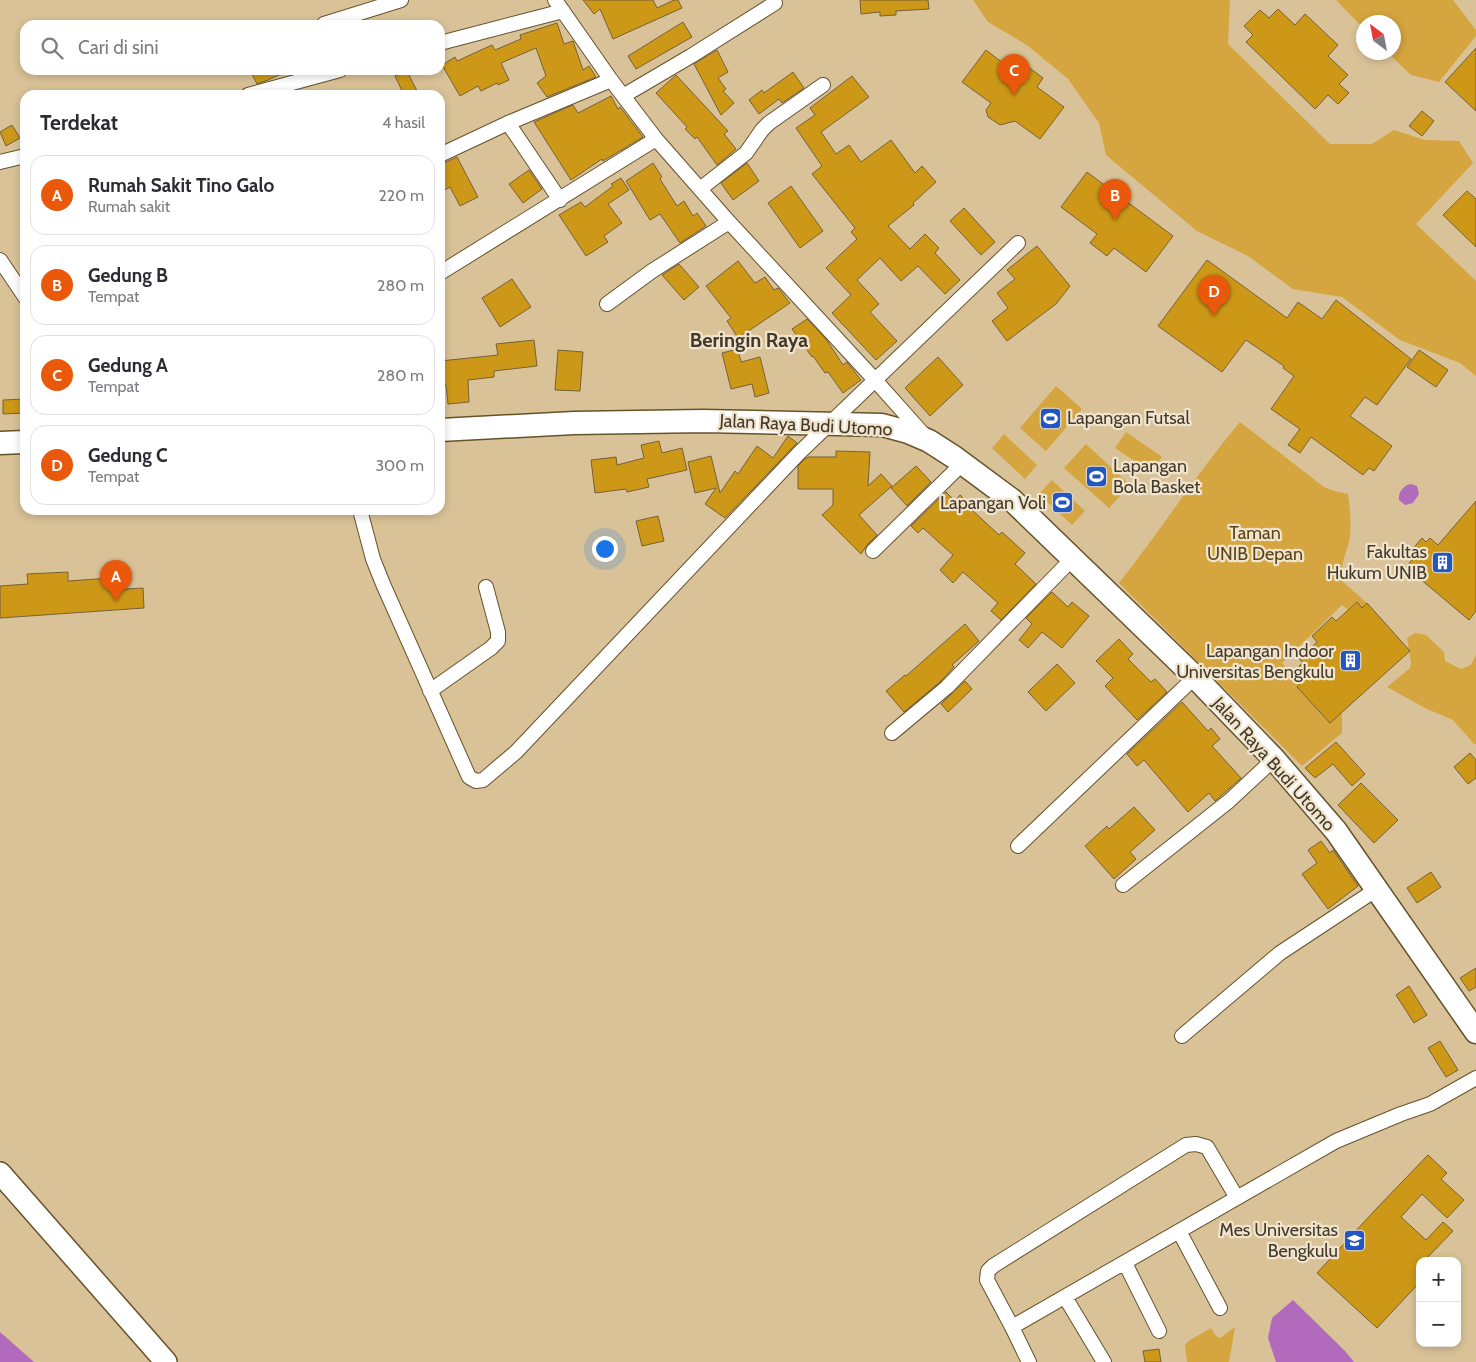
<!DOCTYPE html>
<html lang="id">
<head>
<meta charset="utf-8">
<style>
	:root { --surface:#fff; --page:#f7f7f7; --text:#2b2b33; --muted:#7c7c81; --line:#e1e1e2; --accent:#ea580c }
	body { margin:0; font-family:Cabin,sans-serif; background:var(--page); color:var(--text) }
	.controls { position:absolute; right:15px; bottom:15px; display:grid; overflow:hidden; border-radius:10px; box-shadow:0 2px 8px #0003 }
	.controls button { width:45px; height:45px; display:grid; place-items:center; padding:0; border:0; border-bottom:1px solid var(--line); background:var(--surface); color:var(--text); font:25px sans-serif }
	.compass { position:absolute; left:1356px; top:15px; width:45px; height:45px; border-radius:50%; background:var(--surface); box-shadow:0 2px 8px #0003; rotate:328deg }
	.you { position:absolute; left:604px; top:548px; width:18px; height:18px; margin:-12px; border:4px solid #fff; border-radius:50%; background:#1a73e8; box-shadow:0 0 0 8px #1a73e833 }
	.badge { display:grid; place-items:center; width:32px; height:32px; border-radius:50%; background:var(--accent); color:#fff; font-size:16px; font-weight:700 }
	.pin { position:absolute; translate:-50% -41px; filter:drop-shadow(0 1px 2px #0008) }
	.pin::after { content:''; position:absolute; top:26px; width:18px; height:15px; background:inherit; clip-path:polygon(0 0,100% 0,50% 100%) }
	.list { margin:0; padding:0; list-style:none }
	h2 { display:flex; justify-content:space-between; align-items:center; height:65px; margin:0; padding:0 20px; font-size:21px }
	h2 small { font-size:16px; font-weight:400; color:var(--muted) }
	.list li { display:grid; grid-template-columns:32px 1fr auto; gap:15px; align-items:center; box-sizing:border-box; height:80px; margin:0 10px 10px; padding:0 10px; border:1px solid var(--line); border-radius:15px }
	.list b { display:block; font-size:19px; white-space:nowrap }
	.list p { margin:0; font-size:16px; white-space:nowrap; color:var(--muted) }
	.list em { font-size:16px; font-style:normal; color:var(--muted) }
	.icon { flex:none; width:28px; height:28px; fill:none; stroke:currentColor; stroke-width:2; stroke-linecap:round; stroke-linejoin:round }
	.map { position:relative; flex:none; width:1476px; height:1362px; overflow:hidden }
	.search { position:absolute; background:var(--surface); box-shadow:0 2px 8px #0003; left:20px; top:20px; width:425px; height:55px; display:flex; align-items:center; gap:12px; box-sizing:border-box; padding:0 18px; border-radius:15px; color:var(--muted); font-size:19px }
	.panel { position:absolute; background:var(--surface); box-shadow:0 2px 8px #0003; left:20px; top:90px; width:425px; height:425px; border-radius:15px }
	.map>svg:first-child { display:block }
	.green { fill:#d5a53f }
	.water { fill:#b16abc }
	.building { fill:#cd9817; stroke:#766138 }
	.lines { fill:none; stroke-linecap:round; stroke-linejoin:round }
	.minor-casing { stroke:#67522a; stroke-width:16 }
	.primary-casing { stroke:#67522a; stroke-width:24 }
	.trunk-casing { stroke:#67522a; stroke-width:25 }
	.minor { stroke:#fff; stroke-width:14 }
	.primary { stroke:#fff; stroke-width:21 }
	.trunk { stroke:#fff; stroke-width:22 }
	.labels { text-anchor:middle; dominant-baseline:central; stroke-width:4.5; stroke-linejoin:round; paint-order:stroke }
	.poi-label { font-size:18px; fill:#443a29; stroke:#f0e4ce; text-anchor:end }
	.street-label { font-size:18px; fill:#443a29; stroke:#f0e4ce }
	.park-label { font-size:18px; fill:#5a4416; stroke:#f0e4ce }
	.quarter-label { font-size:20px; font-weight:bold; fill:#443a29; stroke:#f0e4ce }
</style>
</head>
<body>
<div class="map">
<svg width="1476" height="1362" viewBox="0 0 1476 1362">
	<rect width="100%" height="100%" fill="#d9c297"/>
	<path class="green" d="M973,0H1230L1228,44L1330,144H1372L1394,130L1425,140L1459,141L1473,163L1416,224L1476,281V376L1460,363L1400,340L1342,297L1293,289L1248,256L1197,231L1106,155L1099,123L1068,79L1027,45L988,22Z
		M1336,0H1453L1476,30V36L1439,82L1411,75L1388,53L1394,52V22H1364L1363,28Z
		M1056,386L1082,409L1046,451L1020,428Z
		M1240,422L1324,487L1334,491L1348,494C1350,510 1352,526 1349,542C1345,557 1340,565 1342,581L1367,603L1362,608L1356,602L1348,610L1342,605L1282,663L1301,683L1297,687L1328,721L1340,710L1342,713V733L1302,766L1119,583C1161,530 1197,473 1240,422Z
		M1126,432L1162,457L1151,472L1115,448Z
		M1004,434L1037,465L1025,479L992,448Z
		M1086,444L1130,485L1109,508L1064,468Z
		M1052,480L1085,511L1072,525L1039,494Z
		M1415,633L1426,635L1444,652L1445,661L1461,669L1471,665L1476,654V744H1474L1453,720L1427,709L1387,687L1410,668L1411,663L1407,638Z
		M1235,1327L1229,1362H1187L1185,1345C1191,1337 1203,1334 1211,1328L1216,1336L1220,1338Z"/>
	<path class="water" d="M1411,484L1417,486L1419,494L1413,503L1405,505L1399,500C1398,492 1404,485 1411,484Z
		M1293,1300L1345,1351L1354,1362H1276L1268,1338L1272,1318Z
		M0,1332L34,1362H0Z"/>
	<path class="building" d="M583,0H653L657,8L674,0H678L682,8L613,39L600,9L594,14Z
		M860,0H928L929,9L896,11V15L880,16V12L861,14Z
		M1278,9L1295,25L1305,14L1338,45L1328,56L1348,75L1339,84L1349,93L1338,104L1328,95L1315,109L1246,42L1253,35L1244,26L1260,10L1269,18Z
		M683,22L692,37L636,69L628,56Z
		M557,23L564,44L573,41L583,70L589,66L596,77L547,97L537,83L546,76L536,48L501,63L509,80L498,85L497,83L481,91L478,86L460,96L442,65L455,57L457,61L492,45L495,50L521,39L520,35Z
		M1476,48V111L1445,82Z
		M717,50L728,72L718,78L726,89L723,91L734,103L721,115L694,64Z
		M986,50L1012,70L1019,60L1043,78L1037,87L1064,107L1040,139L1015,121L1000,125L988,117L986,110L991,103L962,82Z
		M250,70H290L268,80L257,84Z
		M407,71L419,95H404L395,76Z
		M793,72L804,88L782,103L779,99L759,114L749,100L762,90L764,93Z
		M676,75L728,131L724,134L736,149L717,165L697,137L695,139L685,129L687,127L656,93Z
		M852,76L869,97L821,132L836,154L849,145L861,162L891,140L915,173L922,166L936,182L913,203L914,205L888,226L910,249L925,234L939,248L935,253L960,280L945,294L918,266L901,281L880,258L857,280L879,304L870,312L897,341L876,360L832,313L851,295L826,268L857,239L851,232L855,228L812,174L822,166L796,128L815,115L810,108Z
		M611,96L618,109L620,107L643,137L603,161L602,159L571,180L534,122L573,105L578,113Z
		M1422,111L1434,121L1422,136L1409,126Z
		M12,125L20,138L6,146L0,132Z
		M457,157L478,197L460,206L450,187L440,193V165Z
		M653,163L662,177L660,179L677,206L684,201L693,216L697,213L706,226L680,243L660,214L650,220L626,181Z
		M747,163L759,181L733,200L721,183Z
		M529,170L542,189L523,203L509,184Z
		M1087,172L1173,236L1146,272L1114,248L1107,256L1090,243L1097,234L1061,207Z
		M621,178L629,190L608,204L622,223L604,236L608,242L586,256L559,215L581,202L585,207L613,186L611,184Z
		M791,186L823,231L800,248L768,203Z
		M1467,191L1476,199V247L1443,215Z
		M964,208L995,242L981,255L950,221Z
		M1037,246L1070,286L1056,304L1007,341L992,321L1008,308L997,293L1015,279L1007,270Z
		M1207,260L1287,318L1298,302L1322,319L1336,300L1411,359L1377,405L1365,397L1350,416L1392,446L1374,471L1369,468L1363,475L1311,437L1300,453L1288,445L1300,429L1271,409L1294,376L1283,368L1284,366L1246,340L1222,372L1158,326Z
		M738,261L755,283L765,277L774,290L778,288L790,303L738,338L727,321L731,318L706,286Z
		M679,264L699,287L684,300L662,275Z
		M512,279L531,307L500,327L482,298Z
		M807,319L826,339L843,365L847,362L861,380L843,393L828,372L825,373L813,356L812,357L792,329Z
		M534,340L537,366L494,371V377L468,380L469,402L448,404L446,385H440V361L498,355L496,344Z
		M738,349L741,362L760,357L769,393L755,397L752,384L731,389L722,353Z
		M558,350L583,352L580,391L555,390Z
		M1419,350L1448,370L1436,387L1407,367Z
		M938,357L963,385L930,416L905,388Z
		M25,399V413L3,414V400Z
		M788,436L797,443L725,518L705,504L716,488L695,493L688,462L711,456L720,493L735,471L738,474L757,446L773,458Z
		M659,441L662,453L682,448L687,470L647,479L649,487L627,492L626,489L595,493L591,460L616,457L617,465L644,458L641,445Z
		M836,451L870,452L868,486L881,474L892,486L859,515L877,535L867,545L861,554L822,515L833,505V489H798V466L805,459L808,457H836Z
		M916,466L931,482L907,506L891,488Z
		M946,492L955,501L960,495L973,507L971,509L999,535L1002,532L1025,553L1015,564L1036,584L1001,620L991,611L998,603L963,572L953,583L940,570L953,555L923,528L918,533L911,526Z
		M1476,501V611L1469,620L1406,567L1415,556L1410,552L1422,538L1426,542L1430,538L1438,545Z
		M658,516L664,541L642,546L636,521Z
		M68,572V581L110,578L111,590L143,588L144,608L0,618V586L28,584L27,574Z
		M1052,592L1068,607L1072,602L1089,616L1062,648L1042,632L1028,648L1019,640L1032,624L1026,618Z
		M1357,602L1362,608L1367,603L1410,651L1330,723L1297,687L1308,676L1299,666L1303,663L1299,659L1317,642L1312,636L1332,617L1336,621Z
		M965,624L979,641L952,665L954,667L941,681L904,712L886,691L905,675L906,676Z
		M1119,639L1133,654L1128,659L1151,682L1155,679L1167,692L1137,720L1105,686L1113,678L1096,661Z
		M1057,664L1075,683L1046,711L1028,692Z
		M965,681L972,689L948,712L941,704Z
		M1182,702L1208,731L1211,728L1220,739L1212,746L1241,778L1215,801L1209,793L1188,812L1144,760L1137,766L1127,754Z
		M1336,742L1365,774L1352,786L1333,764L1315,778L1305,768Z
		M1470,753L1476,760V778L1468,784L1454,767Z
		M1361,783L1398,820L1374,843L1338,805Z
		M1134,807L1155,830L1130,852L1136,859L1114,879L1085,846L1107,826L1109,829Z
		M1321,841L1330,853L1333,850L1358,886L1328,909L1302,874L1317,863L1308,850Z
		M1431,872L1441,887L1417,903L1407,888Z
		M1476,968V987L1469,991L1460,978Z
		M1409,986L1427,1015L1414,1023L1396,995Z
		M1440,1041L1458,1070L1446,1077L1428,1048Z
		M1428,1155L1447,1173L1441,1179L1464,1200L1447,1218L1422,1194L1401,1217L1426,1240L1443,1222L1453,1231L1424,1261H1420V1282L1377,1328L1317,1273L1376,1209Z
		M1159,1349L1161,1362H1145L1143,1351Z"/>
	<g class="lines">
		<defs>
			<path id="minor" d="M555,0L611,80L656,139L729,222L875,380L924,435
				M324,24L401,0
				M440,43L563,11
				M248,95L340,70
				M623,96L691,56L775,3
				M508,123L560,200
				M440,155L508,123L611,80
				M0,162L25,156
				M700,189L746,153L762,130L769,123L823,85
				M0,260L25,297
				M440,273L656,139
				M607,304L652,271L729,222
				M360,510L373,559L383,584L469,777L476,781L483,780L516,752L799,453L1018,243
				M873,551L963,463
				M430,691L491,648L498,641V632L486,587
				M892,733L947,687L1073,558
				M1018,846L1195,677
				M1123,885L1229,801L1274,759
				M1182,1036L1280,953L1377,889
				M1179,1231L1220,1308
				M1125,1263L1159,1331
				M1065,1297L1104,1362
				M1012,1327L987,1280L988,1271L993,1266L1186,1145L1196,1144L1207,1147L1237,1198
				M1029,1362L1012,1327L1336,1141L1401,1114L1430,1104L1476,1078"/>
			<path id="primary" d="M0,1173L166,1362"/>
			<path id="trunk" d="M440,430L574,423L703,421L882,425L908,432L929,441L954,457L1012,500L1195,677L1274,759L1336,831L1476,1032
				M0,443L25,442"/>
		</defs>
		<use href="#minor" class="minor-casing"/>
		<use href="#primary" class="primary-casing"/>
		<use href="#trunk" class="trunk-casing"/>
		<use href="#minor" class="minor"/>
		<use href="#primary" class="primary"/>
		<use href="#trunk" class="trunk"/>
	</g>
	<defs>
		<symbol id="stadium-square" viewBox="-11 -11 22 22"><rect x="-9" y="-9" width="18" height="18" rx="4" fill="#2256c3" stroke="#f0e4ce"/><path d="M0-5a6.5 5 0 1 0 0 10a6.5 5 0 1 0 0-10ZM-3.5-1.8h7v3.6h-7Z" fill="#fff"/></symbol>
		<symbol id="building-square" viewBox="-11 -11 22 22"><rect x="-9" y="-9" width="18" height="18" rx="4" fill="#2256c3" stroke="#f0e4ce"/><path d="M-4-6H4V6H1V3H-1V6H-4ZM-2.5-4.3h1.7v1.8h-1.7ZM.8-4.3h1.7v1.8H.8ZM-2.5-1h1.7V.8h-1.7ZM.8-1h1.7V.8H.8Z" fill="#fff"/></symbol>
		<symbol id="university-square" viewBox="-11 -11 22 22"><rect x="-9" y="-9" width="18" height="18" rx="4" fill="#2256c3" stroke="#f0e4ce"/><path d="M0-5L7-2L0 1L-7-2ZM-4 1L0 2.5L4 1V4Q0 6-4 4Z" fill="#fff"/></symbol>
	</defs>
	<g fill-rule="evenodd">
		<use href="#stadium-square" x="1038" y="406" width="25" height="25"/>
		<use href="#stadium-square" x="1084" y="464" width="25" height="25"/>
		<use href="#stadium-square" x="1050" y="490" width="25" height="25"/>
		<use href="#building-square" x="1430" y="550" width="25" height="25"/>
		<use href="#building-square" x="1338" y="648" width="25" height="25"/>
		<use href="#university-square" x="1342" y="1228" width="25" height="25"/>
	</g>
	<g class="labels">
		<g class="poi-label">
			<text x="1067" y="418" text-anchor="start">Lapangan Futsal</text>
			<text x="1113" y="466" text-anchor="start">Lapangan<tspan x="1113" dy="21">Bola Basket</tspan></text>
			<text x="1046" y="503">Lapangan Voli</text>
			<text x="1427" y="552">Fakultas<tspan x="1427" dy="21">Hukum UNIB</tspan></text>
			<text x="1334" y="651">Lapangan Indoor<tspan x="1334" dy="21">Universitas Bengkulu</tspan></text>
			<text x="1338" y="1230">Mes Universitas<tspan x="1338" dy="21">Bengkulu</tspan></text>
		</g>
		<g class="street-label">
			<text transform="translate(806 425) rotate(3)">Jalan Raya Budi Utomo</text>
			<text transform="translate(1274 764) rotate(48)">Jalan Raya Budi Utomo</text>
		</g>
		<g class="park-label">
			<text x="1255" y="533">Taman<tspan x="1255" dy="21">UNIB Depan</tspan></text>
		</g>
		<g class="quarter-label">
			<text x="749" y="340">Beringin Raya</text>
		</g>
	</g>
</svg>
<div class="controls">
<button>+</button>
<button>−</button>
</div>
<svg class="compass" viewBox="-18 -18 36 36"><path d="M0-13l5 13h-10z" fill="#e53935"/><path d="M0 13l5-13h-10z" fill="#7c7c81"/></svg>
<div class="you"></div>
<div class="pin badge" style="left:116px;top:601px">A</div>
<div class="pin badge" style="left:1115px;top:220px">B</div>
<div class="pin badge" style="left:1014px;top:95px">C</div>
<div class="pin badge" style="left:1214px;top:316px">D</div>
<div class="search"><svg class="icon" aria-label="search" viewBox="0 0 24 24"><circle cx="10" cy="10" r="6"/><path d="M15 15l6 6"/></svg>Cari di sini</div>
<section class="panel">
<h2>Terdekat<small>4 hasil</small></h2>
<ul class="list">
<li><span class="badge">A</span><div><b>Rumah Sakit Tino Galo</b><p>Rumah sakit</p></div><em>220 m</em></li>
<li><span class="badge">B</span><div><b>Gedung B</b><p>Tempat</p></div><em>280 m</em></li>
<li><span class="badge">C</span><div><b>Gedung A</b><p>Tempat</p></div><em>280 m</em></li>
<li><span class="badge">D</span><div><b>Gedung C</b><p>Tempat</p></div><em>300 m</em></li>
</ul>
</section>
</div>
</body>
</html>
